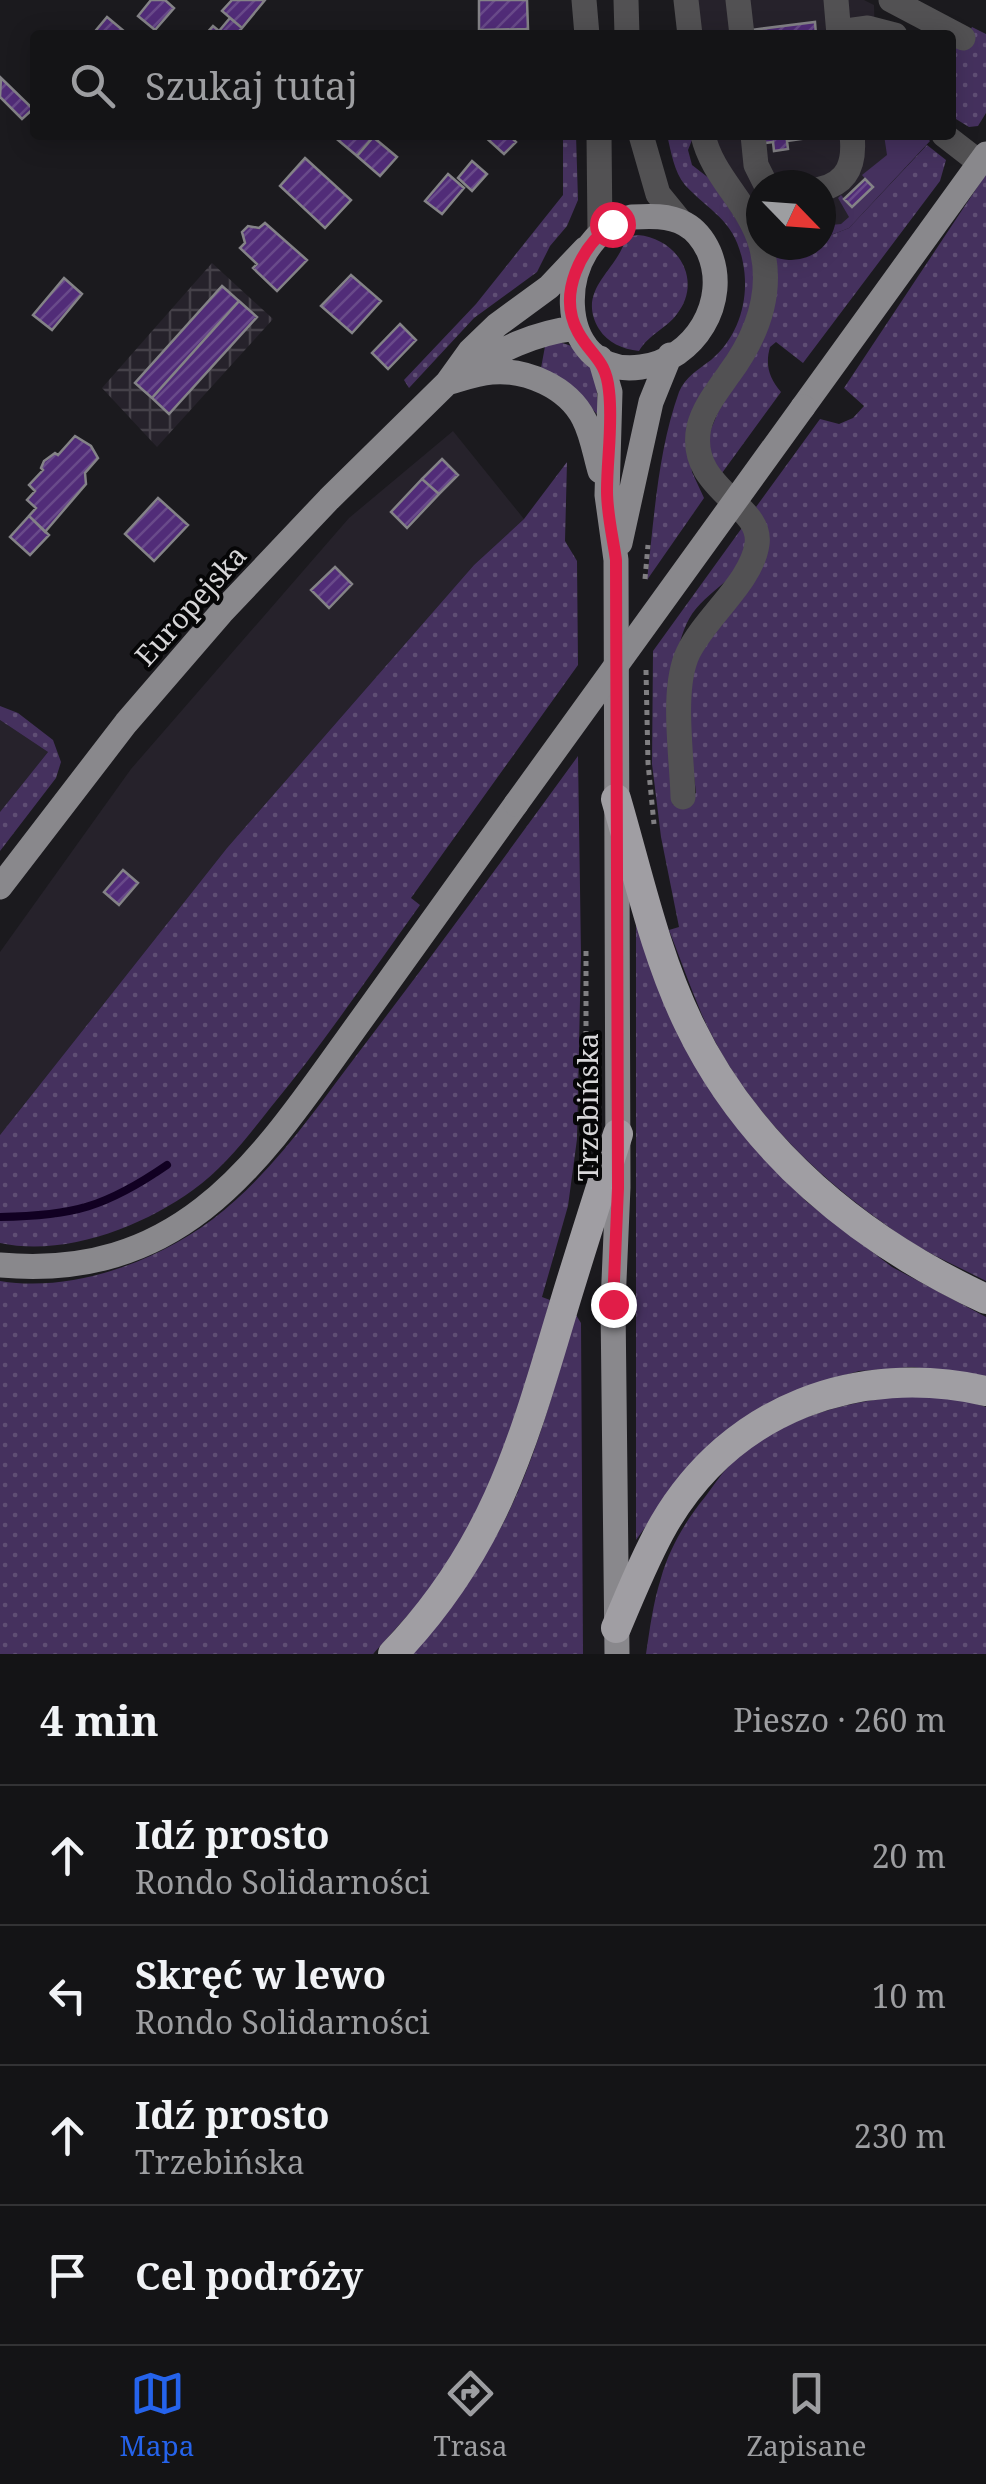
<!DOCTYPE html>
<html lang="pl">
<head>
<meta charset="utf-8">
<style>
	:root { --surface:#141416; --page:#212123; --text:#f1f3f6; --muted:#9d9ea1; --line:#333335; --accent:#2563eb }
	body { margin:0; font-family:"Noto Serif",serif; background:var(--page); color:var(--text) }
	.compass { position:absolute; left:746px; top:170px; width:90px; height:90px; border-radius:50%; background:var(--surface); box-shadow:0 5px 25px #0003; rotate:115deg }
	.stop { position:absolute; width:30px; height:30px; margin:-22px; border:8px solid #e11d48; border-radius:50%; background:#fff }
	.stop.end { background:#e11d48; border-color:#fff; box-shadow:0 2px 10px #0008 }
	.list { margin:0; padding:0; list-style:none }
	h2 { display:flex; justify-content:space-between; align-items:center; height:130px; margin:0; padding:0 40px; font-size:42px }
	h2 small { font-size:32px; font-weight:400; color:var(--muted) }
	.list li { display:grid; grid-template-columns:65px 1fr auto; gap:30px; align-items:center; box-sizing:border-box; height:140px; padding:0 40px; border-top:2px solid var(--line) }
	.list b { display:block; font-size:38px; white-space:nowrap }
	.list p { margin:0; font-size:32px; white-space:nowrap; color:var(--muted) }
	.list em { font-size:32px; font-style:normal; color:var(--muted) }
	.icon { flex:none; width:55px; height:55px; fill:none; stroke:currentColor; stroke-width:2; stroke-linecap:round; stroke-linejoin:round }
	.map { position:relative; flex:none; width:986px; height:1654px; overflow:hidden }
	.search { position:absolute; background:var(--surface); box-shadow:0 5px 25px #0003; left:30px; right:30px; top:30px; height:110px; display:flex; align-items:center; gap:25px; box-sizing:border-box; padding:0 35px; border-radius:10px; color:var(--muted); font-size:38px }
	.sheet { height:690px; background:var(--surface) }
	nav { display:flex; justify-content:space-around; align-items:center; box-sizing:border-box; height:140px; border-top:2px solid var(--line); background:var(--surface); font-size:28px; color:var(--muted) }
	nav a { display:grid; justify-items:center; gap:5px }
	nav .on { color:var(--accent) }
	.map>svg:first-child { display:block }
	.built { fill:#26222b }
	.industrial { fill:url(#industrial-grid) }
	.grass { fill:url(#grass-dots) }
	.garden { fill:#45315e }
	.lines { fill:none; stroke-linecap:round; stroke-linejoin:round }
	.stream { stroke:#102; stroke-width:8 }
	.building { fill:url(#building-hatch); stroke:#848387; stroke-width:2.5 }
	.path { stroke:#807f82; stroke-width:5; stroke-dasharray:5 5; stroke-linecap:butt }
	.minor { stroke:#525153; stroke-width:25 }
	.major { stroke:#89888c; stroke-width:25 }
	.highway { stroke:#a09ea3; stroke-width:30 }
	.major-bridge { stroke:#89888c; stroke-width:25 }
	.route { stroke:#e11d48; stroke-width:12 }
	.labels { text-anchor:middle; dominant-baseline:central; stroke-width:8; stroke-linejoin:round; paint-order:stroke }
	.street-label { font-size:28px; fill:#d7d6d8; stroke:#060607 }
</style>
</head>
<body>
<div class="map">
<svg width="986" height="1654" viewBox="0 0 986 1654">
	<defs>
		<pattern id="industrial-grid" width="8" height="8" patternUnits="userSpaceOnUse" patternTransform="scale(2.5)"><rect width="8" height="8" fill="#26222b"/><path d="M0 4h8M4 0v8" fill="none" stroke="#454149"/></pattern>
		<pattern id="grass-dots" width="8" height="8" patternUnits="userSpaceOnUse" patternTransform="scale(2.5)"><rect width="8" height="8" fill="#45315e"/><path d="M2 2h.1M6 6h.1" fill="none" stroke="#5f4e74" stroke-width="1.8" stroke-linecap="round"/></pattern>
		<pattern id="building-hatch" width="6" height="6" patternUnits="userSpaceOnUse" patternTransform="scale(2.5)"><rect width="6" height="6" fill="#512c78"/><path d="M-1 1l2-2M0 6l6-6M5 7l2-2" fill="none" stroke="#694a8a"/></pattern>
	</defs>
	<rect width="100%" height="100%" fill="#1b1a1e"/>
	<path class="built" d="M695,0H864L874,5L875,35H699Z
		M711,135H924L930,141L849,228L821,239V185H761V229Z
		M453,431L524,519L474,565L227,848L0,1135V952L131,769L349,518Z
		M0,720L48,752L0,812Z"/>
	<path class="industrial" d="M212,263L273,319L157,447L102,388Z"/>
	<path class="grass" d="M972,27L986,34V113L978,126L969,127L951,116V44L960,48Z
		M563,135H576L578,200L567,226L550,246L537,272L474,318L409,388L404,380L476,304L563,195Z
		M667,135H694L688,150L692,165L710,179L749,239L758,298L689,446L692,472L704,498L647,580C654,519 658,450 679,392C685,377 699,369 711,360C739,337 750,298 743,263C735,220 711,213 685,185C674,172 671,151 667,135Z
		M927,145L946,160L940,181L803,363L776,342L770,347C765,365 769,378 781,392L722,473L715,466L708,442L711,429L726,393L769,245H821V239L849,228Z
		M986,174V1281C959,1267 930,1255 905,1238C821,1182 744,1109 702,1015C690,987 680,958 669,930L679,927L661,837L652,764L653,651L744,525C758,576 708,584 689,619C667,657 668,762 673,805L696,793L686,710L696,654L767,549L769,533L756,507L820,419L839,424L853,418L864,406L844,388Z
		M638,235C676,238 704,279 677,314C666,329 649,334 639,351C622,349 608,343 599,329C575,289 619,270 626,237Z
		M546,341C594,342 598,378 598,415L565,381L541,368Z
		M567,462L565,541L577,561L578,665L411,898L420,905C371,973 324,1043 271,1107C248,1136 224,1168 193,1190C142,1227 64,1257 0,1243V1135L227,848L474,565L524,519Z
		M0,706L18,713L53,740L61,762L56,778L0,851V812L48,752L0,720Z
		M578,756L581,954L577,1139L568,1206L542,1297L550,1300L526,1389L475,1523L424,1597L373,1654H0V1281C72,1293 156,1262 213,1219C273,1173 317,1107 362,1048C435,952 507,854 578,756Z
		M636,915L729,1114L761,1156L807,1202L892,1267L986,1317V1378L913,1367L859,1371L807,1386L671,1492L636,1540Z
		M576,1315L581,1323L583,1654H407C439,1614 474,1576 499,1531C535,1465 554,1387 576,1315Z
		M913,1395L960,1399L986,1407V1654H646C650,1628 653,1603 661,1578C669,1549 686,1520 705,1497C714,1485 723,1471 734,1461C784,1416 848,1401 913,1395Z"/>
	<path class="garden" d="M884,135H924L930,141L849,228L821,239V226L841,224L849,217L838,198L841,195L852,207L872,187L862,175L887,155Z"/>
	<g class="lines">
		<path class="stream" d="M0,1217C73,1216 106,1207 167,1165"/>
	</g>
	<path class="building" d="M151,0H165L174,8L155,30L138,16Z
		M232,0H265L242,28L222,11Z
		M479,0H527L528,29L479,30Z
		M107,17L125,32L123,35H92Z
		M230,18L242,28L236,35H205L213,26L219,31Z
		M815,22L816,35H751V30Z
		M1,78L33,109L22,119L0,97Z
		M332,135H375L357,156Z
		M483,135H509L516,142L504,154Z
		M764,135H829L787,141L788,149L774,151L773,142L765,143Z
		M373,137L397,157L380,176L357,156Z
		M305,158L351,200L325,228L280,186Z
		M472,161L487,174L472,191L458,178Z
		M448,174L464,188L442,214L425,201Z
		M865,179L873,187L852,207L844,199Z
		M265,223L307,260L277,291L253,268L257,264L240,248L245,243L242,232L248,226L259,228Z
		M351,275L381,301L352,333L321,306Z
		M64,278L82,294L52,330L33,315Z
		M222,286L239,301L152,398L135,383Z
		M239,301L257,317L169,414L152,398Z
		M400,324L416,340L388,369L372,353Z
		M75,436L91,446L98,458L85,473L86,484L45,532L29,516L36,508L27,500L35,491L29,485L43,470L41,468L44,461L55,453L58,455Z
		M442,459L458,475L439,494L422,479Z
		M422,479L439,494L407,528L391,512Z
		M158,498L188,525L154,561L125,534Z
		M29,516L49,535L30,555L10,537Z
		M335,567L352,584L329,608L311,590Z
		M123,870L138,883L119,905L104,892Z"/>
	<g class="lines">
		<path class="path" d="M645,579L648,545
			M646,670L648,763L654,824
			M586,1136V949"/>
		<path class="minor" d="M584,0L587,35
			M626,0L627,35
			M686,0L690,35
			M738,0L742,35
			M836,0L839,35
			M891,0L963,38
			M839,32L868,28L895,35
			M599,135L600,233
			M641,135L658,194L680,221
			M703,135C712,177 750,204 761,245
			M753,135L756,165L766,185
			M944,135L980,163
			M821,189C849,182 855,162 852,135
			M683,797C682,756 671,689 688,653C705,617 752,582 757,544C763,504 686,489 699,427C704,407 718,390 729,374C757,336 774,292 761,245"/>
		<path class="major" d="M632,217C649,216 669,215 685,224C696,230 704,241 709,252C730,301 695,360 641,367C552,380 550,237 632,217Z
			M600,358L610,392L607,495L616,560L618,1187L613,1304L617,1654
			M464,372C500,350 533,333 576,328
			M447,383C461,379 477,373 492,372C526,369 568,387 584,419C592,434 595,454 600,471
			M803,407L986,154
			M620,543L651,402L670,355
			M0,887L126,723L221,613L329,499L447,383L470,351L497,325L549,287L585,249
			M0,1265C189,1282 265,1153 361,1020C412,948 464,876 516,804"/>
		<path class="highway" d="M616,799C638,874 655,954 689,1024C750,1151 861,1241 986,1299
			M616,1628C631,1593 645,1557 664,1524C732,1408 858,1362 986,1391
			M393,1654C496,1547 524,1439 565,1302C582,1246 600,1190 618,1134"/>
		<path class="major-bridge" d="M516,804L803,407"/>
	</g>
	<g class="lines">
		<path class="route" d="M612,224C581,247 557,294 578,332C591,356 606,359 609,391C613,424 607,458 607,491C607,514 613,538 616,560L618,1188L613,1304"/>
	</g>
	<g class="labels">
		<g class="street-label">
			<text transform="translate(190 605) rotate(-48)">Europejska</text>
			<text transform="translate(587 1107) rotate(-90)">Trzebińska</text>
		</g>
	</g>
</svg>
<svg class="compass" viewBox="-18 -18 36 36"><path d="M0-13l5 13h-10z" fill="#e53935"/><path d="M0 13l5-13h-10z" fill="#9d9ea1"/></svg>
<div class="stop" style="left:612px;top:224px"></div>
<div class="stop end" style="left:613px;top:1304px"></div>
<div class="search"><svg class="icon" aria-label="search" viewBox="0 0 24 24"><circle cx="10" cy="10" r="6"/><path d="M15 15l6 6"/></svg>Szukaj tutaj</div>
</div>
<section class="sheet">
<h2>4 min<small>Pieszo · 260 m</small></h2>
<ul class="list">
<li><svg class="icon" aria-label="ahead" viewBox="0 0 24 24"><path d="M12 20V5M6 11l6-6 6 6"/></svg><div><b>Idź prosto</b><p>Rondo Solidarności</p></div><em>20 m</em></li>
<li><svg class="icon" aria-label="left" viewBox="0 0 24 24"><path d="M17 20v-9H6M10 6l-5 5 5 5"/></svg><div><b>Skręć w lewo</b><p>Rondo Solidarności</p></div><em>10 m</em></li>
<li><svg class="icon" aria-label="ahead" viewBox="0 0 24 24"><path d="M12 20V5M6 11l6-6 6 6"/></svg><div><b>Idź prosto</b><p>Trzebińska</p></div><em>230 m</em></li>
<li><svg class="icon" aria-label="arrive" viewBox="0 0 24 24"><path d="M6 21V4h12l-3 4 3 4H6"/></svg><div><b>Cel podróży</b></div></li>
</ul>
</section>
<nav>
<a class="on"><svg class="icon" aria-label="map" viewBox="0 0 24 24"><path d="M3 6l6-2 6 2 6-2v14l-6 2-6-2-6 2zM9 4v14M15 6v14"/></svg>Mapa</a>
<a><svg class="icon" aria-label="directions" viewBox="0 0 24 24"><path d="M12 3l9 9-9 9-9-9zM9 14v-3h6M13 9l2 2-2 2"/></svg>Trasa</a>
<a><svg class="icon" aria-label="saved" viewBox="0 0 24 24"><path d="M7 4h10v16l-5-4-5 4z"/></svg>Zapisane</a>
</nav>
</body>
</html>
